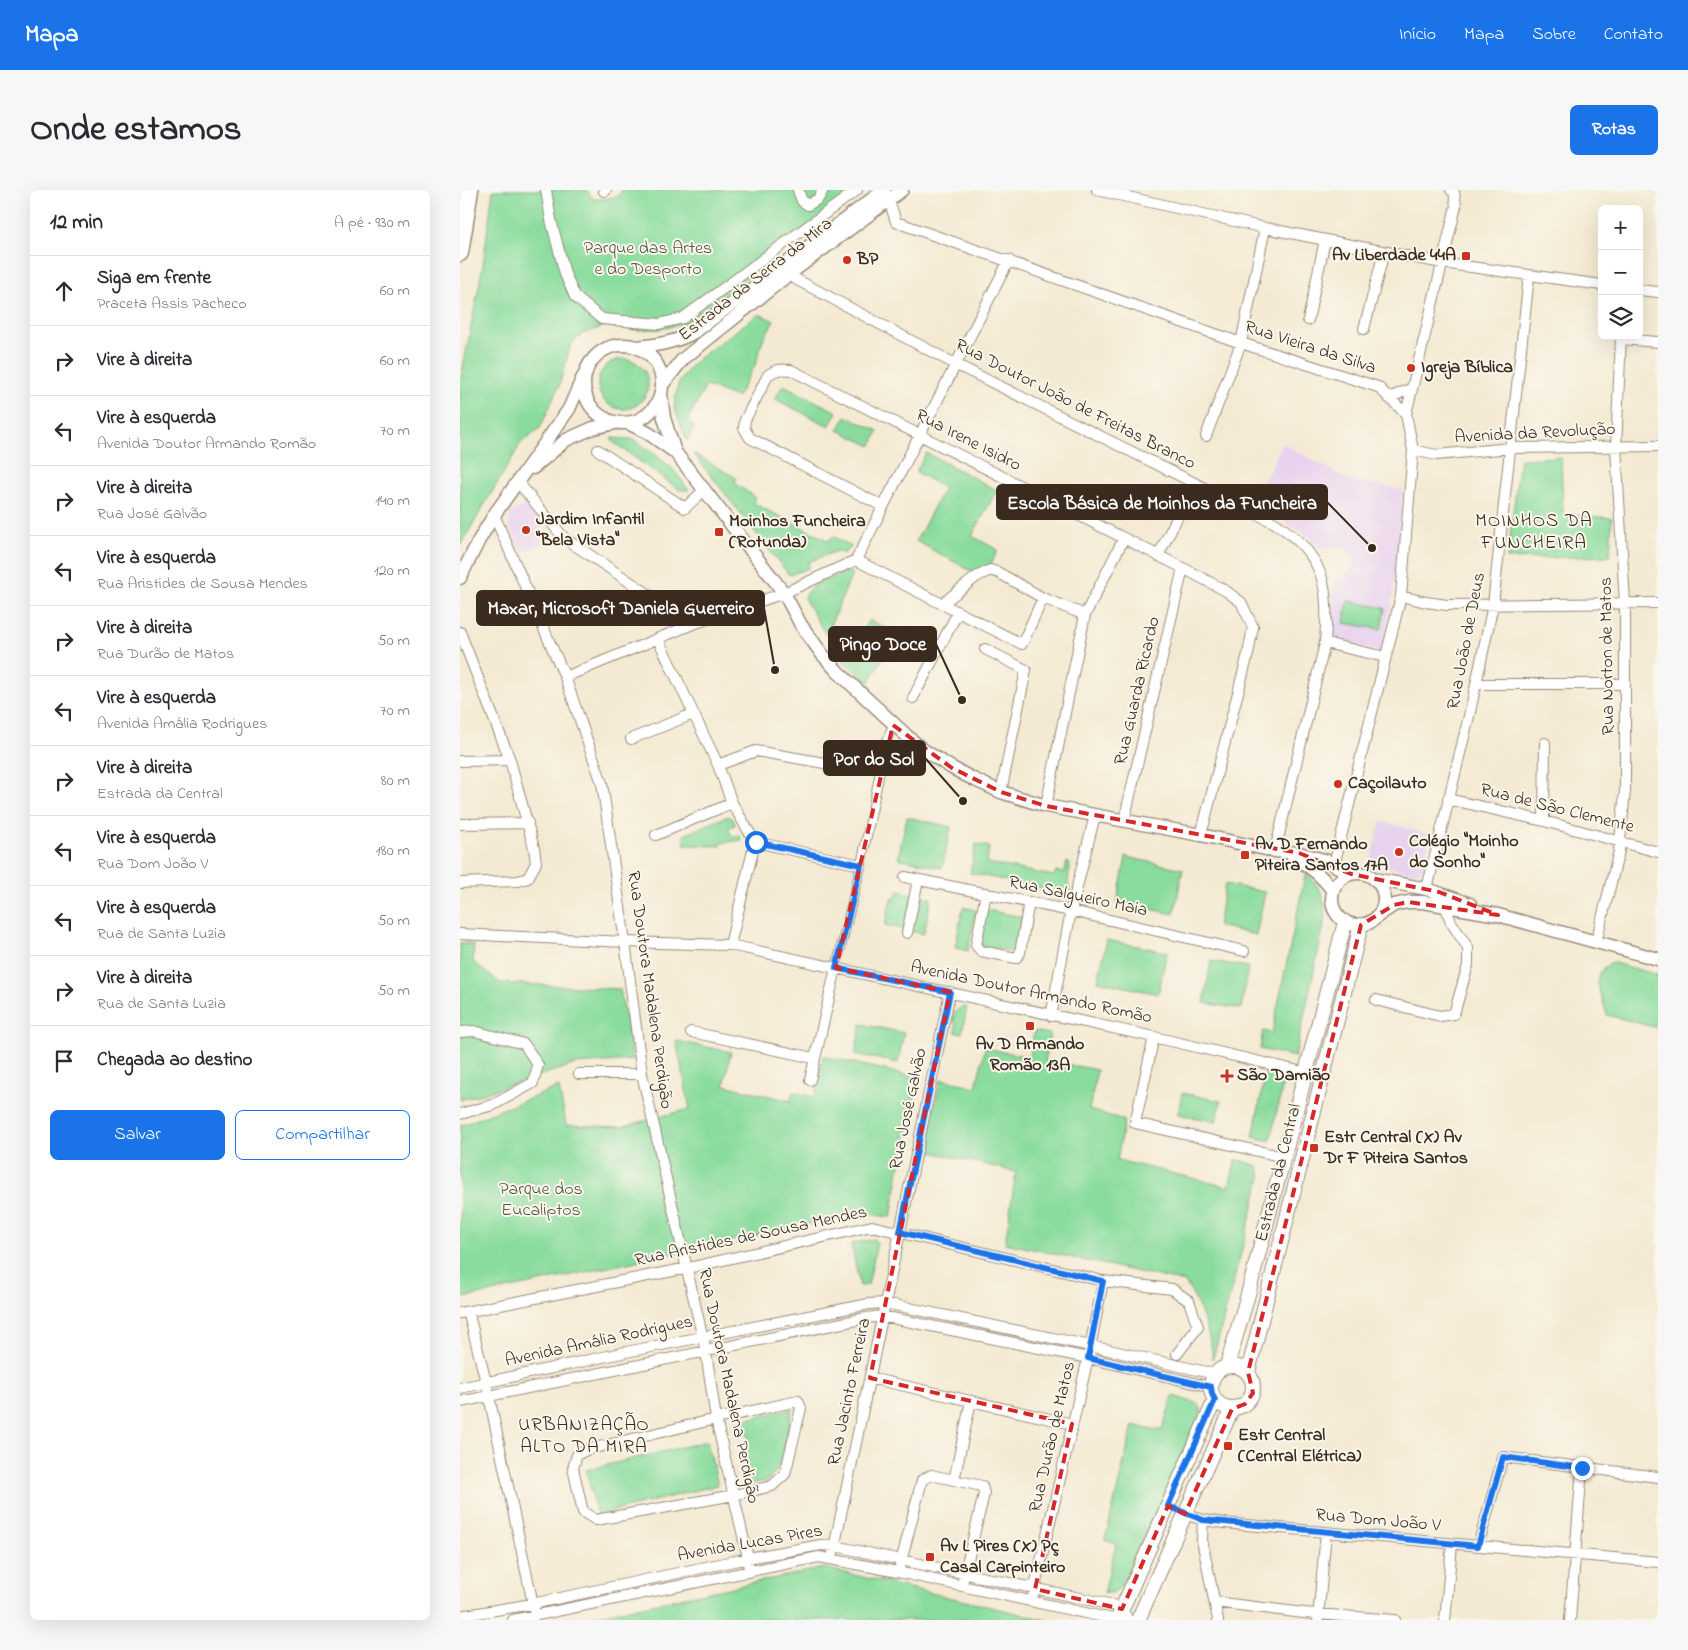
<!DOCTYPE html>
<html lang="pt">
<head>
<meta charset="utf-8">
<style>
	:root { --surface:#fff; --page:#f7f7f7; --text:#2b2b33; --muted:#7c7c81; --line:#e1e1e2; --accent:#1a73e8 }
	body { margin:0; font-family:"Indie Flower",sans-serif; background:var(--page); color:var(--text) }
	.controls { position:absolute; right:15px; top:15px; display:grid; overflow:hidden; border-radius:8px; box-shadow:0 5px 20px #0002 }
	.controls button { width:45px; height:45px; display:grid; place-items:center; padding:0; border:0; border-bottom:1px solid var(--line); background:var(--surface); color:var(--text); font:25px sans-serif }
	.stop { position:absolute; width:15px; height:15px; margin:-11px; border:4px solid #1a73e8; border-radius:50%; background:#fff }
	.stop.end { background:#1a73e8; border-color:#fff; box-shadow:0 1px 5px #0008 }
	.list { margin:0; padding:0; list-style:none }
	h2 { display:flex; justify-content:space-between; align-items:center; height:65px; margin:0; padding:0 20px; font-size:21px }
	h2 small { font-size:16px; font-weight:400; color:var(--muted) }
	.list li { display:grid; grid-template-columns:32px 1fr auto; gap:15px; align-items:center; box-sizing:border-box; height:70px; padding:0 20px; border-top:1px solid var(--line) }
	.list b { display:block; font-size:19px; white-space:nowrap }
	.list p { margin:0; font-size:16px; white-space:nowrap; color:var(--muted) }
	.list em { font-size:16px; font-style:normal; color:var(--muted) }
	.actions { display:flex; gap:10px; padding:15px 20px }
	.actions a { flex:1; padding:11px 0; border:1px solid var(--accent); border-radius:8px; text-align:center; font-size:18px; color:var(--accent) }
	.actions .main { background:var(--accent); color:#fff }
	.icon { flex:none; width:28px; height:28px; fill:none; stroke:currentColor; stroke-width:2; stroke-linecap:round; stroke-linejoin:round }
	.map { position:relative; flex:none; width:1198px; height:1430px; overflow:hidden; border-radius:8px }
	header { display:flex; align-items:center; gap:30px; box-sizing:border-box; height:70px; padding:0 25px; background:var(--accent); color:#fff }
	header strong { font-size:24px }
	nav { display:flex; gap:28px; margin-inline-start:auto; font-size:18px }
	.intro { display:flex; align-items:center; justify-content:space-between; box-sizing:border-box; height:120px; padding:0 30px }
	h1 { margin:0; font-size:35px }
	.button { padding:12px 22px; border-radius:8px; background:var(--accent); color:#fff; font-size:18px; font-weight:700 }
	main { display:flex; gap:30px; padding:0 30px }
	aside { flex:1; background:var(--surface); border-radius:8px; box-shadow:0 5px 20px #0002 }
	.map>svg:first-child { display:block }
	.built { fill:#e8d2ee }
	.green { fill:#89dc9d; stroke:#62835e }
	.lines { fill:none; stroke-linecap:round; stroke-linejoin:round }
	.pedestrian-casing { stroke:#988a78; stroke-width:10 }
	.minor-casing { stroke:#988a78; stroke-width:12 }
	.tertiary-casing { stroke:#988a78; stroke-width:15 }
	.secondary-casing { stroke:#988a78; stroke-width:16 }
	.trunk-casing { stroke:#988a78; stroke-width:19 }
	.pedestrian { stroke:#fff; stroke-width:8 }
	.minor { stroke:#fff; stroke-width:10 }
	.tertiary { stroke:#fff; stroke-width:12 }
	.secondary { stroke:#fff; stroke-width:14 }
	.trunk { stroke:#fff; stroke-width:16 }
	.route { stroke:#1a73e8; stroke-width:6 }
	.marked { fill:none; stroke:#d62828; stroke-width:4; stroke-dasharray:10 6; stroke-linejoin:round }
	.poi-dot { fill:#c8321e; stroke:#fbf7ec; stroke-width:2 }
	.labels { text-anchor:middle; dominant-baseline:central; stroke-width:4; stroke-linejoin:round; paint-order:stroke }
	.park-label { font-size:18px; fill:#4e563e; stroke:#fbf7ec }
	.poi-label { font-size:18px; font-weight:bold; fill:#3b2a1e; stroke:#fbf7ec; text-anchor:start }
	.street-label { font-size:18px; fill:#3b2a1e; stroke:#fbf7ec }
	.neighbourhood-label { font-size:19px; letter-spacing:1px; fill:#3b2a1e; stroke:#fbf7ec }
	.leader { fill:none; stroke:#3b2a1e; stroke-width:2 }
	.callout-dot { fill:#3b2a1e; stroke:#fbf7ec; stroke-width:2 }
	.callout { fill:#3b2a1e; stroke:#3b2a1e; stroke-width:2 }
	.callout-label { font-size:19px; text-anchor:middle; font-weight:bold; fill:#fff }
</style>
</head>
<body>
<header>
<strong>Mapa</strong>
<nav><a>Início</a><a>Mapa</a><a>Sobre</a><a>Contato</a></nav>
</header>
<div class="intro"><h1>Onde estamos</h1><a class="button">Rotas</a></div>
<main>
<aside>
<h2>12 min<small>A pé · 930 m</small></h2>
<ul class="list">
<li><svg class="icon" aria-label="ahead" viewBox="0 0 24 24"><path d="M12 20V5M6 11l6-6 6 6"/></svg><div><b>Siga em frente</b><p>Praceta Assis Pacheco</p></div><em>60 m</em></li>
<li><svg class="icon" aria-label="right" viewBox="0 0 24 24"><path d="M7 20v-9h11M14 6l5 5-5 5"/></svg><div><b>Vire à direita</b></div><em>60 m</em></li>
<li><svg class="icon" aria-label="left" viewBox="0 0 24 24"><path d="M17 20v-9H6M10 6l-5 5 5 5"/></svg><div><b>Vire à esquerda</b><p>Avenida Doutor Armando Romão</p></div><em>70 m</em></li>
<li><svg class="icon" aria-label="right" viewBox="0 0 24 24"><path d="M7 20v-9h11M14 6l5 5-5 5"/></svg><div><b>Vire à direita</b><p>Rua José Galvão</p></div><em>140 m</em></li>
<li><svg class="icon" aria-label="left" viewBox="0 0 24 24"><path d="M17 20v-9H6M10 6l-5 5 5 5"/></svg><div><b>Vire à esquerda</b><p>Rua Aristides de Sousa Mendes</p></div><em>120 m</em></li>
<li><svg class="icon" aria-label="right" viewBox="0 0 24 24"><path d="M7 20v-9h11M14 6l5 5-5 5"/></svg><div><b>Vire à direita</b><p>Rua Durão de Matos</p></div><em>50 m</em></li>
<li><svg class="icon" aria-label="left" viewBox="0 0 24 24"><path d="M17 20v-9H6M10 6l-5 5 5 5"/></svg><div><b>Vire à esquerda</b><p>Avenida Amália Rodrigues</p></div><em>70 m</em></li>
<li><svg class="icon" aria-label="right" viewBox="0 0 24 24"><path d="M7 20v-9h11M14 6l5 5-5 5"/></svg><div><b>Vire à direita</b><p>Estrada da Central</p></div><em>80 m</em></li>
<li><svg class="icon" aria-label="left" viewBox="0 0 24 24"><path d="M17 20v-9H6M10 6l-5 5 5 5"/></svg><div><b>Vire à esquerda</b><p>Rua Dom João V</p></div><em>180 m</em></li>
<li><svg class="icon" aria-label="left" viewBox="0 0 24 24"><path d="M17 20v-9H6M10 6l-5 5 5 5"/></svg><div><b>Vire à esquerda</b><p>Rua de Santa Luzia</p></div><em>50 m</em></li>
<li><svg class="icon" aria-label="right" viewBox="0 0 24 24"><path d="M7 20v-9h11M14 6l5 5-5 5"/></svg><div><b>Vire à direita</b><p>Rua de Santa Luzia</p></div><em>50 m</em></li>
<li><svg class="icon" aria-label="arrive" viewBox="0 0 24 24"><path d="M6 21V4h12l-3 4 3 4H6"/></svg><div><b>Chegada ao destino</b></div></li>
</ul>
<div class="actions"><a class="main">Salvar</a><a>Compartilhar</a></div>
</aside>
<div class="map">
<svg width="1198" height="1430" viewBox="0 0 1198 1430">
	<rect width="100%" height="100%" fill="#fbf7ec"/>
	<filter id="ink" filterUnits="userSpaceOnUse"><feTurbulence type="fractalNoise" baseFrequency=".02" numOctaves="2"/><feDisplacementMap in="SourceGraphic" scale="10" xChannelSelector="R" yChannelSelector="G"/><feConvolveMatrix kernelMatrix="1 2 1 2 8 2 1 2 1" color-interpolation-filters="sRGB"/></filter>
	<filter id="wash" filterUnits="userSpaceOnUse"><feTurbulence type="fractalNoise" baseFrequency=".0096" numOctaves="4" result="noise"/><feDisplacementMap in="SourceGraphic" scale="20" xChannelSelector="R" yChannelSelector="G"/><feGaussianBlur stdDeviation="1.12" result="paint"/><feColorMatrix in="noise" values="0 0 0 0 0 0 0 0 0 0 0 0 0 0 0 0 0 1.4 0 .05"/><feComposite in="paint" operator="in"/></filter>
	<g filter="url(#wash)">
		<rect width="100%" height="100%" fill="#f4ead3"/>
		<path class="built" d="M823,253L887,289L943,300L933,406L922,463L871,447L874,388L883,387L890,382L894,373L891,364L883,356L860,359L847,344L792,315Z
			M68,314L75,321L86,352L61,363L49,336V329L50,322Z
			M921,631L970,645L963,679L960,681L953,683L910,672Z"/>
		<path class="green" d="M33,0H127L133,9H144L159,6L162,0H403L226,133L200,139L179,140L145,136L122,144L111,154L99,196L80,238L61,253L0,356V193L23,75Z
			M299,124L314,131L303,149L296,173L277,207L246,196L227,231L234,237L227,251L214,217L218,194L230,177L239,168Z
			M138 194a25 25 0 1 1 50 0a25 25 0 1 1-50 0Z
			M323,195L377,222L369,236L315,209Z
			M386,226L418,241L411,256L378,240Z
			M151,248L172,249L188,259L212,278L229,300H220L153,252Z
			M233,263L276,288L275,294L294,306L295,314L369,351L373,346L392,357L383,364L377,361L348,372L349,378L329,385Z
			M466,263L537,300L512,346L538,360L531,374L513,382L456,351L484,298L456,282Z
			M1101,267L1103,324L1152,328L1150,366L1047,369L1060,269Z
			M389,381L392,384L366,445L344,408C349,392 375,387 389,381Z
			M888,411L925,418L921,439L884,433Z
			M409,430L436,443L409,493L383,471Z
			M268,626L273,629L275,635L268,638L272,646L279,645L282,650L261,653V656L225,655L224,645Z
			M447,627L491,637L482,678L438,668Z
			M516,654L529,657L527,673L594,686L596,681L604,683L607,672L610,674L608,693L610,702L606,706L599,710L594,708L585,699L510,683Z
			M666,667L723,679L714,724L657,712Z
			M846,681L862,703L866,726L835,867L800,859L803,841L812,843Z
			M765,694L805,702L796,745L758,736Z
			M438,701L471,708L464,744L425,735L431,708H436Z
			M503,717L516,720L508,761L495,758Z
			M526,720L562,727L556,762L520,756Z
			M647,750L707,762L698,804L638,791Z
			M0,754H14L13,772L40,793L160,799L173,870L116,874L25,903L0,910Z
			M751,771L788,777L781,819L744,813Z
			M1151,772L1198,785V838L1147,825L1137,793L1139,783Z
			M503,817H507L502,843L495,842L496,836C491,828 494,820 503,817Z
			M401,834L444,843L438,873L395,864Z
			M574,841L590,844L585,870L637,880L629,920L664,930L657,970L769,997L776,969L798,976L801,987L753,1169C749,1139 741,1117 725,1092L545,1053L556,982L463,960L481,889L516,897L525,858L570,867Z
			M216,851L271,862L264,895L330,911L333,902L355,907L363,866L459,888L441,968L431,1027L400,1023L0,1109V936L99,897L106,935L161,937L230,919Z
			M806,880L825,885L810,951L793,947Z
			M722,903L761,911L756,932L718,924Z
			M414,1049L417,1053L408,1095L400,1096L391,1054Z
			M713,1206L739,1214L742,1222L661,1396L653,1403H644L656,1354L645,1350L673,1235L688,1239L702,1240Z
			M332,1219L320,1277L307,1291L289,1294L280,1259L290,1257L288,1244L277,1245L274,1232Z
			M247,1251L258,1295L137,1325L126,1280Z
			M364,1378L586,1430H116Z"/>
	</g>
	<g filter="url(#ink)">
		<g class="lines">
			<defs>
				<path id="pedestrian" d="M376,778L401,675L426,552L433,535"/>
				<path id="minor" d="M86,0L91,30L105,84L115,107L142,129L199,134L223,128L397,0
					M338,0L342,11L348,15L358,9L363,0
					M637,0L805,38L982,73L1142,95
					M144,1L146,0
					M429,10L436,32L781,153L918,197L946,224L953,260L941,406L874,675
					M328,85L495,174L815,333C866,366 869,397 865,453L815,661
					M1179,100L1198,102
					M848,130L865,50
					M904,139L924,62
					M1161,149L1198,152
					M929,208L952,198
					M946,224L996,16L994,2L991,0
					M746,246L781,153L805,38
					M138,260L225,318L245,299
					M953,260L976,265L1051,258L1198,256
					M58,292L104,348L233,434
					M422,316L290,248L284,238L285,230L308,185C316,179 322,179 331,180L723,378L766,401L781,412L793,437L788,464L741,645
					M34,325L105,487L142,593L165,752L182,884L246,1162L256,1229L288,1368L289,1382
					M698,366L729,304
					M396,370L549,70
					M941,406L966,412L987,415L1198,413
					M583,408L562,454L482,414L516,387L530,380L539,383L583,408L625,425
					M0,442L50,570L74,658L76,673L68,688L58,691L0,693
					M198,449L258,575L272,613L295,652L270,755
					M865,453L925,467
					M525,459L566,480L541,602
					M105,487L233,434L324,403L396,370L482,414
					M1016,494H1165
					M453,508L498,422
					M171,549L233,524
					M0,571L50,570
					M258,575L296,561L398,579
					M988,609L1084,631L1198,662
					M586,616L625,425L664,348
					M664,631L723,378
					M1084,631L1085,553
					M0,634L68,633
					M196,645L272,613
					M295,652L401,675
					M445,687L611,721L784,761
					M967,699L1010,522L1033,415L1069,86
					M526,703L516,755L521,761L556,768L560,763L569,712
					M447,743L458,690
					M0,744L165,752L270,755L694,847L864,887
					M1136,752L1159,661L1165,601V414L1156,257L1161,146
					M916,810L980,826L994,824L1008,775V758L991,732L985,715
					M591,826L611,721L635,625
					M0,842L14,841L64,854L78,875L73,893L33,915L0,924
					M231,842L354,868
					M694,847L675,933L824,967
					M119,884H182
					M350,890L376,778
					M8,1121L26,1192L74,1419
					M0,1123L228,1078L412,1036L643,1091L712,1099L729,1111L738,1137L717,1164
					M410,1188L612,1234
					M0,1198L166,1162L409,1114L425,1113L631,1156L755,1184
					M338,1211L341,1218L325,1284L312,1296L274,1305L136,1330L123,1322L113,1278L117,1265L126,1260L256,1229Z
					M0,1212L406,1128L422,1126L628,1168L751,1197
					M494,1290L511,1211
					M725,1324L743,1330L765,1333L1198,1372
					M743,1330L742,1350L758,1430
					M1018,1356L1043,1267L1198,1287
					M373,1363L490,802
					M440,1376L462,1290L471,1285L522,1296L524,1304L503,1390
					M573,1405L628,1168L643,1091
					M754,1412L844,1423L935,1430
					M0,1426L72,1414L288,1368L361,1355L375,1356L653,1415L662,1419L668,1430
					M858,1429L866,1343
					M53,1430L359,1367L438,1382L657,1430
					M985,1430L992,1354
					M1110,1430L1122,1278"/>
				<path id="tertiary" d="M124 194a39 39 0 1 1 78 0a39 39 0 1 1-78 0Z
					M177,157C198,155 218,152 236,141L424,0
					M202,195L223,169L328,85L442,0
					M201,205L204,228L215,262
					M168,233L188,243L215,262L324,403L341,435L362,464L378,482L447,546L462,559L492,578L515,590L541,602L586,616L741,645L815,661L839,663L867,671L891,684
					M73,278L106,250L133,238L155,233
					M0,388L19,350L34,325L109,219L123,187
					M833,668C850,675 862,686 873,701
					M872 709a26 26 0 1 1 52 0a26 26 0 1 1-52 0Z
					M914,689L967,699L1010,714
					M919,725L934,715L948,712H963L1038,725L1198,769"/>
				<path id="secondary" d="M751 1197a21 21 0 1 1 42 0a21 21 0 1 1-42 0Z
					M767,1176L787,1108L885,732
					M788,1182L901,735
					M657,1430L755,1210
					M678,1430L772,1219"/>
				<path id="trunk" d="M0,63L10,0"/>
			</defs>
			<use href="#pedestrian" class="pedestrian-casing"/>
			<use href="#minor" class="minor-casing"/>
			<use href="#tertiary" class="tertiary-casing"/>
			<use href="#secondary" class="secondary-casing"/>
			<use href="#trunk" class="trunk-casing"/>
			<use href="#pedestrian" class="pedestrian"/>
			<use href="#minor" class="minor"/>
			<use href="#tertiary" class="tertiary"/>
			<use href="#secondary" class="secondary"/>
			<use href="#trunk" class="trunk"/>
		</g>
	</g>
	<g class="lines" filter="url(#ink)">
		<path class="route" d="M296,652L401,675L376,778L490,802L440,1042L643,1091L628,1168L751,1197L752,1204L755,1210L708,1316L743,1330L1018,1356L1043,1267L1122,1278"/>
	</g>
	<path class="marked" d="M433,535L492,578L541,602L586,616L839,663L891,684L979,702L1038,725L948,712L934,715L901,735L788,1182L793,1203L785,1214L772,1219L725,1324L708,1316L662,1419L575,1399L612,1234L410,1188L490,802L376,778Z"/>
	<g class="poi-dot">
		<rect x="1001" y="61" width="10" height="10" rx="2.5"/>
		<circle cx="387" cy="70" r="5"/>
		<circle cx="951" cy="178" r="5"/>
		<circle cx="66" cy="340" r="5"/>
		<rect x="254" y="337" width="10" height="10" rx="2.5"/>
		<circle cx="878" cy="594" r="5"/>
		<circle cx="939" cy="662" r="5"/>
		<rect x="780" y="660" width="10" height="10" rx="2.5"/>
		<rect x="565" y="831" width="10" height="10" rx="2.5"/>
		<path d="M764.5 878.5h5v5h5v5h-5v5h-5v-5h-5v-5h5z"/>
		<rect x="849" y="953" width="10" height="10" rx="2.5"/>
		<rect x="763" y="1251" width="10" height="10" rx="2.5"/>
		<rect x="465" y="1362" width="10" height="10" rx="2.5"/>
	</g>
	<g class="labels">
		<g class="park-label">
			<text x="188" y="59">Parque das Artes<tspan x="188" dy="21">e do Desporto</tspan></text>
			<text x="81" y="1000">Parque dos<tspan x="81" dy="21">Eucaliptos</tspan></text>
		</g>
		<g class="poi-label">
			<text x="996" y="66" text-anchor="end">Av Liberdade 44A</text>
			<text x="397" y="70">BP</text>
			<text x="961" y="178">Igreja Bíblica</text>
			<text x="76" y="330">Jardim Infantil<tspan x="76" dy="21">"Bela Vista"</tspan></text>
			<text x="269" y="332">Moinhos Funcheira<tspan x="269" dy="21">(Rotunda)</tspan></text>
			<text x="888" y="594">Caçoilauto</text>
			<text x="949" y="652">Colégio "Moinho<tspan x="949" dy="21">do Sonho"</tspan></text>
			<text x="795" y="655">Av D Fernando<tspan x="795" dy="21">Piteira Santos 17A</tspan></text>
			<text x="570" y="855" text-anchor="middle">Av D Armando<tspan x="570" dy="21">Romão 13A</tspan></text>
			<text x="777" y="886">São Damião</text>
			<text x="864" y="948">Estr Central (X) Av<tspan x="864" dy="21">Dr F Piteira Santos</tspan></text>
			<text x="778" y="1246">Estr Central<tspan x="778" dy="21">(Central Elétrica)</tspan></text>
			<text x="480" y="1357">Av L Pires (X) Pç<tspan x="480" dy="21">Casal Carpinteiro</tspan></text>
		</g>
		<g class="street-label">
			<text transform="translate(296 90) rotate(-38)">Estrada da Serra da Mira</text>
			<text transform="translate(850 158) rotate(18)">Rua Vieira da Silva</text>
			<text transform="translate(615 215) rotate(27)">Rua Doutor João de Freitas Branco</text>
			<text transform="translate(1075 244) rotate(-3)">Avenida da Revolução</text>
			<text transform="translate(508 251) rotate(27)">Rua Irene Isidro</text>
			<text transform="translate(1007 451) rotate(-79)">Rua João de Deus</text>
			<text transform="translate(1148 466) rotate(-91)">Rua Norton de Matos</text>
			<text transform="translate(678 501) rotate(-77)">Rua Guarda Ricardo</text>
			<text transform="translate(1097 619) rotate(14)">Rua de São Clemente</text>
			<text transform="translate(618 707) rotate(12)">Rua Salgueiro Maia</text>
			<text transform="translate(189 800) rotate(82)">Rua Doutora Madalena Perdigão</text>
			<text transform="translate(571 803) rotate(12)">Avenida Doutor Armando Romão</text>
			<text transform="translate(449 919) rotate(-78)">Rua José Galvão</text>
			<text transform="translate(819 983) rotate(-76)">Estrada da Central</text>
			<text transform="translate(291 1047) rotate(-12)">Rua Aristides de Sousa Mendes</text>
			<text transform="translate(139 1152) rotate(-12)">Avenida Amália Rodrigues</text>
			<text transform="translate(268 1196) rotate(78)">Rua Doutora Madalena Perdigão</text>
			<text transform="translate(390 1202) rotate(-78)">Rua Jacinto Ferreira</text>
			<text transform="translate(593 1247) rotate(-77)">Rua Durão de Matos</text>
			<text transform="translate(918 1331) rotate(5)">Rua Dom João V</text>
			<text transform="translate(290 1354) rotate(-10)">Avenida Lucas Pires</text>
		</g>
		<g class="neighbourhood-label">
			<text x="1074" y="331">MOINHOS DA<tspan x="1074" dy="22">FUNCHEIRA</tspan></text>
			<text x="124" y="1235">URBANIZAÇÃO<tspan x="124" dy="22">ALTO DA MIRA</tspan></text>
		</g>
	</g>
	<path class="leader" d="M912 358L867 312M315 480L304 418M502 510L476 454M503 611L465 568"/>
	<g class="callout-dot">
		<circle cx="912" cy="358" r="5"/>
		<circle cx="315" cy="480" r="5"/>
		<circle cx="502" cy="510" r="5"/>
		<circle cx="503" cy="611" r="5"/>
	</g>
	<g class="callout">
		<rect x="537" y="295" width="330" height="34" rx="5"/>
		<rect x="17" y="401" width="287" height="34" rx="5"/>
		<rect x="369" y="437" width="107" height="34" rx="5"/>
		<rect x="364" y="551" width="101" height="34" rx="5"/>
	</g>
	<g class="callout-label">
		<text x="702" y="319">Escola Básica de Moinhos da Funcheira</text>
		<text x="161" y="424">Maxar, Microsoft Daniela Guerreiro</text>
		<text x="423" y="460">Pingo Doce</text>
		<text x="414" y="575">Por do Sol</text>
	</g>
</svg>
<div class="controls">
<button>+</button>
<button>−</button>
<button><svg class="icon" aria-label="layers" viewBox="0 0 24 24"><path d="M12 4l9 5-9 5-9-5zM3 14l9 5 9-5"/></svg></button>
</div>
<div class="stop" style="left:296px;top:652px"></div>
<div class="stop end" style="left:1122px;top:1278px"></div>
</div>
</main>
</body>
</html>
